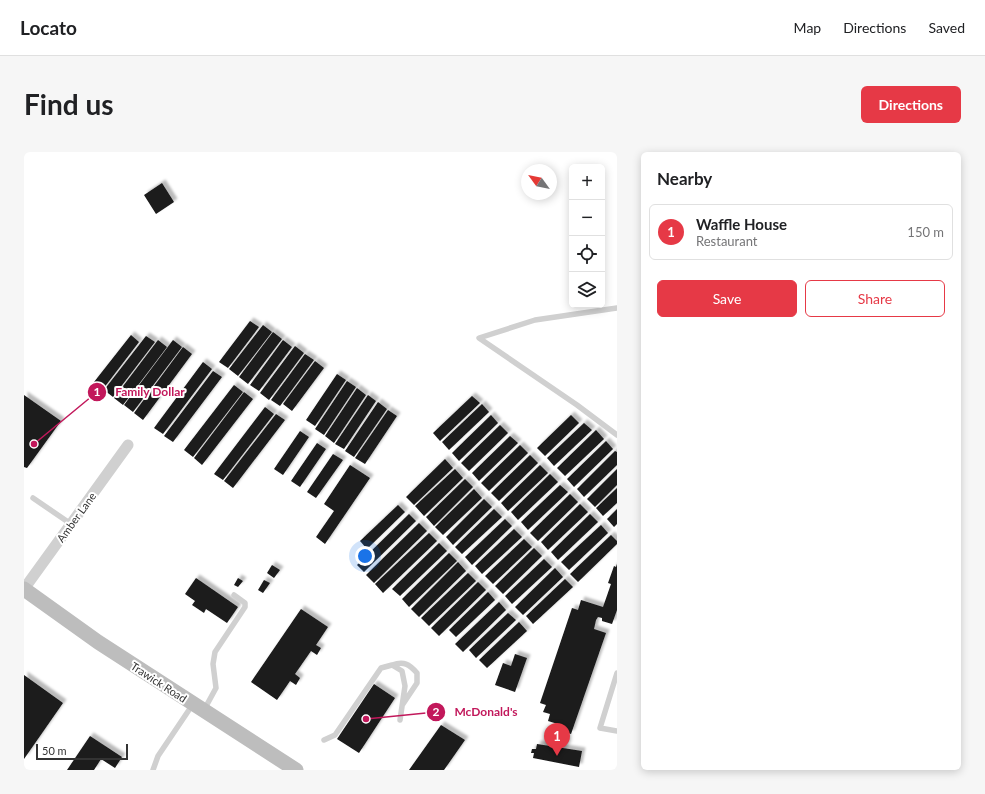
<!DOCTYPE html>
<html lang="en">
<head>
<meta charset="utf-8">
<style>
	:root { --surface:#fff; --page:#f6f6f6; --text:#202124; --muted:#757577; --line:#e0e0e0; --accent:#e63946 }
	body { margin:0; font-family:Lato,sans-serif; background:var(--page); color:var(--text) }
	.controls { position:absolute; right:12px; top:12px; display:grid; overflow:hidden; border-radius:6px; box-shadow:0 2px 10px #0003 }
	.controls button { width:36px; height:36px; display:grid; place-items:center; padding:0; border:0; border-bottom:1px solid var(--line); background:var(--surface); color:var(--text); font:20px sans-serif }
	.compass { position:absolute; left:497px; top:12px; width:36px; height:36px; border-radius:50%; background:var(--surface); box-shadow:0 2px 10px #0003; rotate:303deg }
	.scale { position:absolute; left:12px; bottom:10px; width:92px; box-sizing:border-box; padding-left:4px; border:2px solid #333; border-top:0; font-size:11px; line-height:14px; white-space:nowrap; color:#333; -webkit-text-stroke:3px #fff; paint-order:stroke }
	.you { position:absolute; left:341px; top:404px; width:14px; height:14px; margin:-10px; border:3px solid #fff; border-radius:50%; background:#1a73e8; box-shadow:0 0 0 6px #1a73e833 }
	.badge { display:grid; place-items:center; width:26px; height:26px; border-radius:50%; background:var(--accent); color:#fff; font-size:13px; font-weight:700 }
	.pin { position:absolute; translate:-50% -33px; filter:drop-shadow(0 1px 2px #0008) }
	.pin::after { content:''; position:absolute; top:21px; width:14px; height:12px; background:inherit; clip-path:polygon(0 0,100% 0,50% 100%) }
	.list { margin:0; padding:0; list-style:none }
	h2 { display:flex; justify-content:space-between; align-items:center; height:52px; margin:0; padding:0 16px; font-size:17px }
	h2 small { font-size:13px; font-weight:400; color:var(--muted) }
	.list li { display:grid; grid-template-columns:26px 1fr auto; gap:12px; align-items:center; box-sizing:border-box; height:56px; margin:0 8px 8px; padding:0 8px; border:1px solid var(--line); border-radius:6px }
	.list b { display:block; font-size:15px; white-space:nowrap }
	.list p { margin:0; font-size:13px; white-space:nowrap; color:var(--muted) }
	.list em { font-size:13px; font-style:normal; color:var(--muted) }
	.actions { display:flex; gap:8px; padding:12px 16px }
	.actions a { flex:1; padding:9px 0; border:1px solid var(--accent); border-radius:6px; text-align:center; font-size:14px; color:var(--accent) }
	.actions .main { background:var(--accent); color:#fff }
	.icon { flex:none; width:22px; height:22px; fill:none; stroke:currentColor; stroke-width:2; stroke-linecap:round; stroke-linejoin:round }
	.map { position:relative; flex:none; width:593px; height:618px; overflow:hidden; border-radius:6px }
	header { display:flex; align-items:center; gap:24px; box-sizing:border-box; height:56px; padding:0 20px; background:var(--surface); border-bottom:1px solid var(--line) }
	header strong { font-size:19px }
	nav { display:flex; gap:22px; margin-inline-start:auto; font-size:14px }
	.intro { display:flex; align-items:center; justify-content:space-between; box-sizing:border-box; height:96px; padding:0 24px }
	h1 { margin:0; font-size:28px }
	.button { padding:10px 18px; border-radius:6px; background:var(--accent); color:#fff; font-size:14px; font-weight:700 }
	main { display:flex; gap:24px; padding:0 24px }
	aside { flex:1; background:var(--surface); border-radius:6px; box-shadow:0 2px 10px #0003 }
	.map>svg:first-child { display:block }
	.building { fill:#1a1a1a; filter:url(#shadow) }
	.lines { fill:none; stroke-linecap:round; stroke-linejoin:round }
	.lane { stroke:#d0d0d0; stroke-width:5.5 }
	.street { stroke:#d0d0d0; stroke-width:11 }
	.secondary { stroke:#bdbdbd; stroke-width:15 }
	.labels { text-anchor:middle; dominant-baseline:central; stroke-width:4; stroke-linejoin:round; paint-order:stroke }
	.street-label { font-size:11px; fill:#333; stroke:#fff }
	.leader { fill:none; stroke:#c2185b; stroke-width:1.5 }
	.callout-dot { fill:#c2185b; stroke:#fff; stroke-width:1.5 }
	.mark-label { font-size:12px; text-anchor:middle; font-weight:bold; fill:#fff }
	.callout-label { font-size:12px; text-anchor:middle; font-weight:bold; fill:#c2185b; stroke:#fff; stroke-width:4; stroke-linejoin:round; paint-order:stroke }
</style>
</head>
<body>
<header>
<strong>Locato</strong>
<nav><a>Map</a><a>Directions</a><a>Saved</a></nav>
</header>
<div class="intro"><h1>Find us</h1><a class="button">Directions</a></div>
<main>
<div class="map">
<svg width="593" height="618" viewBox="0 0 593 618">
	<defs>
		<filter id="shadow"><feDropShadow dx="3.5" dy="-3.5" stdDeviation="1" flood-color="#0004"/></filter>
	</defs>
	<rect width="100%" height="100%" fill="#fff"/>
	<path class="building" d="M138,31L150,50L132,62L120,43Z
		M226,169L235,175L204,216L195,210Z
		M239,173L248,180L214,224L205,217Z
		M249,180L258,187L224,232L215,225Z
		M107,183L115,190L79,237L70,230Z
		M122,184L131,190L89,245L80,238Z
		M134,188L143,195L99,253L90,246Z
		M149,188L158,195L109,260L100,253Z
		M259,188L268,195L235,239L226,233Z
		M271,194L280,201L245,248L236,241Z
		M159,195L168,202L119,268L110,261Z
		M281,202L290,208L256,254L247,248Z
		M291,209L300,216L268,259L259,252Z
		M179,210L188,217L139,282L130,276Z
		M189,219L198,225L149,290L140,284Z
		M313,222L322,228L291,274L282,268Z
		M323,229L332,235L300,283L291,277Z
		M210,233L219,240L169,305L160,298Z
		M333,236L342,243L310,291L301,284Z
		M220,240L229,247L178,313L170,306Z
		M0,243L37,269L3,316L0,315Z
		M344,243L352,249L320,297L311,292Z
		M448,244L456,251L416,289L409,281Z
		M354,250L363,257L330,305L321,299Z
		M458,252L465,260L425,298L418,290Z
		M241,255L250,262L199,328L190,322Z
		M364,258L373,264L341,312L331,306Z
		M252,262L261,268L209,336L200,329Z
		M467,263L474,271L435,309L428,301Z
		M547,263L555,271L521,304L513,296Z
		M560,271L568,278L530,314L523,306Z
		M476,273L484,281L445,319L437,311Z
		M572,278L580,287L541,324L533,316Z
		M276,279L285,285L259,323L250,317Z
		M486,284L494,291L455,329L448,321Z
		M582,289L589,297L550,335L543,327Z
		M293,291L302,297L276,335L267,329Z
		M496,293L504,301L465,339L457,331Z
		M591,299L593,300V313L560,345L553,337Z
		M309,302L319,308L292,346L283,340Z
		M506,303L514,311L475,349L467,341Z
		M421,307L429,316L390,353L382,345Z
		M326,313L346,326L301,392L292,385L310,359L300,352Z
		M516,313L524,321L484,359L477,351Z
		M431,317L439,326L400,364L391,354Z
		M593,317V333L571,355L563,347Z
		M526,322L534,330L494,368L487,360Z
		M441,327L449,335L410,374L402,365Z
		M536,333L544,340L504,378L497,370Z
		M593,336V351L579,364L572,356Z
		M450,337L458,346L419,383L411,375Z
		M546,342L554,350L514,389L506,381Z
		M460,347L468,355L429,393L422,385Z
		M556,352L564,360L524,398L517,390Z
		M374,353L381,360L343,397L336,389Z
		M470,357L478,365L438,402L431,395Z
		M593,357V372L590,375L583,367Z
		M385,362L392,369L340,420L333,413Z
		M566,362L574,370L534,408L527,400Z
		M481,367L488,374L448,413L441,405Z
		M395,371L403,379L350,431L342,423Z
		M577,373L584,381L545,418L537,410Z
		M490,377L498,385L458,422L451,414Z
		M405,381L413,389L359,441L351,432Z
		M587,383L593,389V392L554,430L546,422Z
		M500,387L508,395L469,432L461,424Z
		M415,391L423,399L376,444L368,437Z
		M510,396L518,404L479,442L471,434Z
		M425,401L433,409L385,455L378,447Z
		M520,407L528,415L488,452L481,444Z
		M434,410L442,419L395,465L387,457Z
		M593,412V458L588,472L578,469V466L574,465L572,468L570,477L582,481L547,582L535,578L537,573L524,569L526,562L519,560L522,553L516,551L548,456L554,458L557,448L579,455L587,432L584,431L590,414L592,415Z
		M248,413L256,418L250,426L243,421Z
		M531,416L539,425L499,463L491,455Z
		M444,421L452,429L405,474L397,466Z
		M172,426L214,455L203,471L182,457L180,461L168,453L171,449L161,442Z
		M214,426L219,429L214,435L210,433Z
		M541,427L549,435L509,472L502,464Z
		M240,428L246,431L239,441L234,438Z
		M454,430L462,438L415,484L407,476Z
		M464,440L471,448L432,485L425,478Z
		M475,450L482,458L439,500L431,492Z
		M277,457L304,475L292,493L297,496L293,503L287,499L271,522L276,526L272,533L266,529L253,548L227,530Z
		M484,461L492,468L452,506L445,498Z
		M495,470L503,479L463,516L455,508Z
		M491,502L503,506L491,540L471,533L479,511L487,514Z
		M0,523L39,551L0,607Z
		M350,532L371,546L335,601L313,587Z
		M417,573L441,588L420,618H385Z
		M66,584L98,605L91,616L77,607L70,618H43Z
		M513,592L558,599L555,615L509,606L510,601H507L508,597H512Z"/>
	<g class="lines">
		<path class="lane" d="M593,156L511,168L455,186L553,253L593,283
			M9,346L47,372
			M368,513C380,509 385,512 393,521V531L379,552
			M593,521L576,576L593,579
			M180,558L192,536L189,512L191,500L221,455V451L210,443
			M300,588L311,583L357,516L368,513L378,519L381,534L376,568
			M129,618L134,604L169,552"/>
		<path class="street" d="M0,437L104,293"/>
		<path class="secondary" d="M0,437L74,490L272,618"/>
	</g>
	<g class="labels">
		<g class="street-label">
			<text transform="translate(52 365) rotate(-54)">Amber Lane</text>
			<text transform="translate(135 530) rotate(33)">Trawick Road</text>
		</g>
	</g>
	<path class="leader" d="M10 292L73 240M342 567L412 560"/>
	<g class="callout-dot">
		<circle cx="10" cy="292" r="4"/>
		<circle cx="342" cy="567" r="4"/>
		<circle cx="73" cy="240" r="10"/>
		<circle cx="412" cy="560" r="10"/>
	</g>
	<g class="mark-label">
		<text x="73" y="244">1</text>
		<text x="412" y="564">2</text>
	</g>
	<g class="callout-label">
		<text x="126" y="244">Family Dollar</text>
		<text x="462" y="564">McDonald's</text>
	</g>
</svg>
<div class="controls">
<button>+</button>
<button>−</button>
<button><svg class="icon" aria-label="locate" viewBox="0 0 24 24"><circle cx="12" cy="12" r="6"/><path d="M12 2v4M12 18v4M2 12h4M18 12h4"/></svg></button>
<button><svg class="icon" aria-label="layers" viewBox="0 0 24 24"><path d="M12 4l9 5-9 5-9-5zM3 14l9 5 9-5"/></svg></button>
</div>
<svg class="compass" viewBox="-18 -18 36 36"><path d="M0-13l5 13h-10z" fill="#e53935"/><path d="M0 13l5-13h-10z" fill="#757577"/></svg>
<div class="scale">50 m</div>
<div class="you"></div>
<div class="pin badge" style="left:533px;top:604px">1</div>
</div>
<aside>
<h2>Nearby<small></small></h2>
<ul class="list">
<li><span class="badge">1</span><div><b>Waffle House</b><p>Restaurant</p></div><em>150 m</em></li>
</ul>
<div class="actions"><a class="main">Save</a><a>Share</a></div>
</aside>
</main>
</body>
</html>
